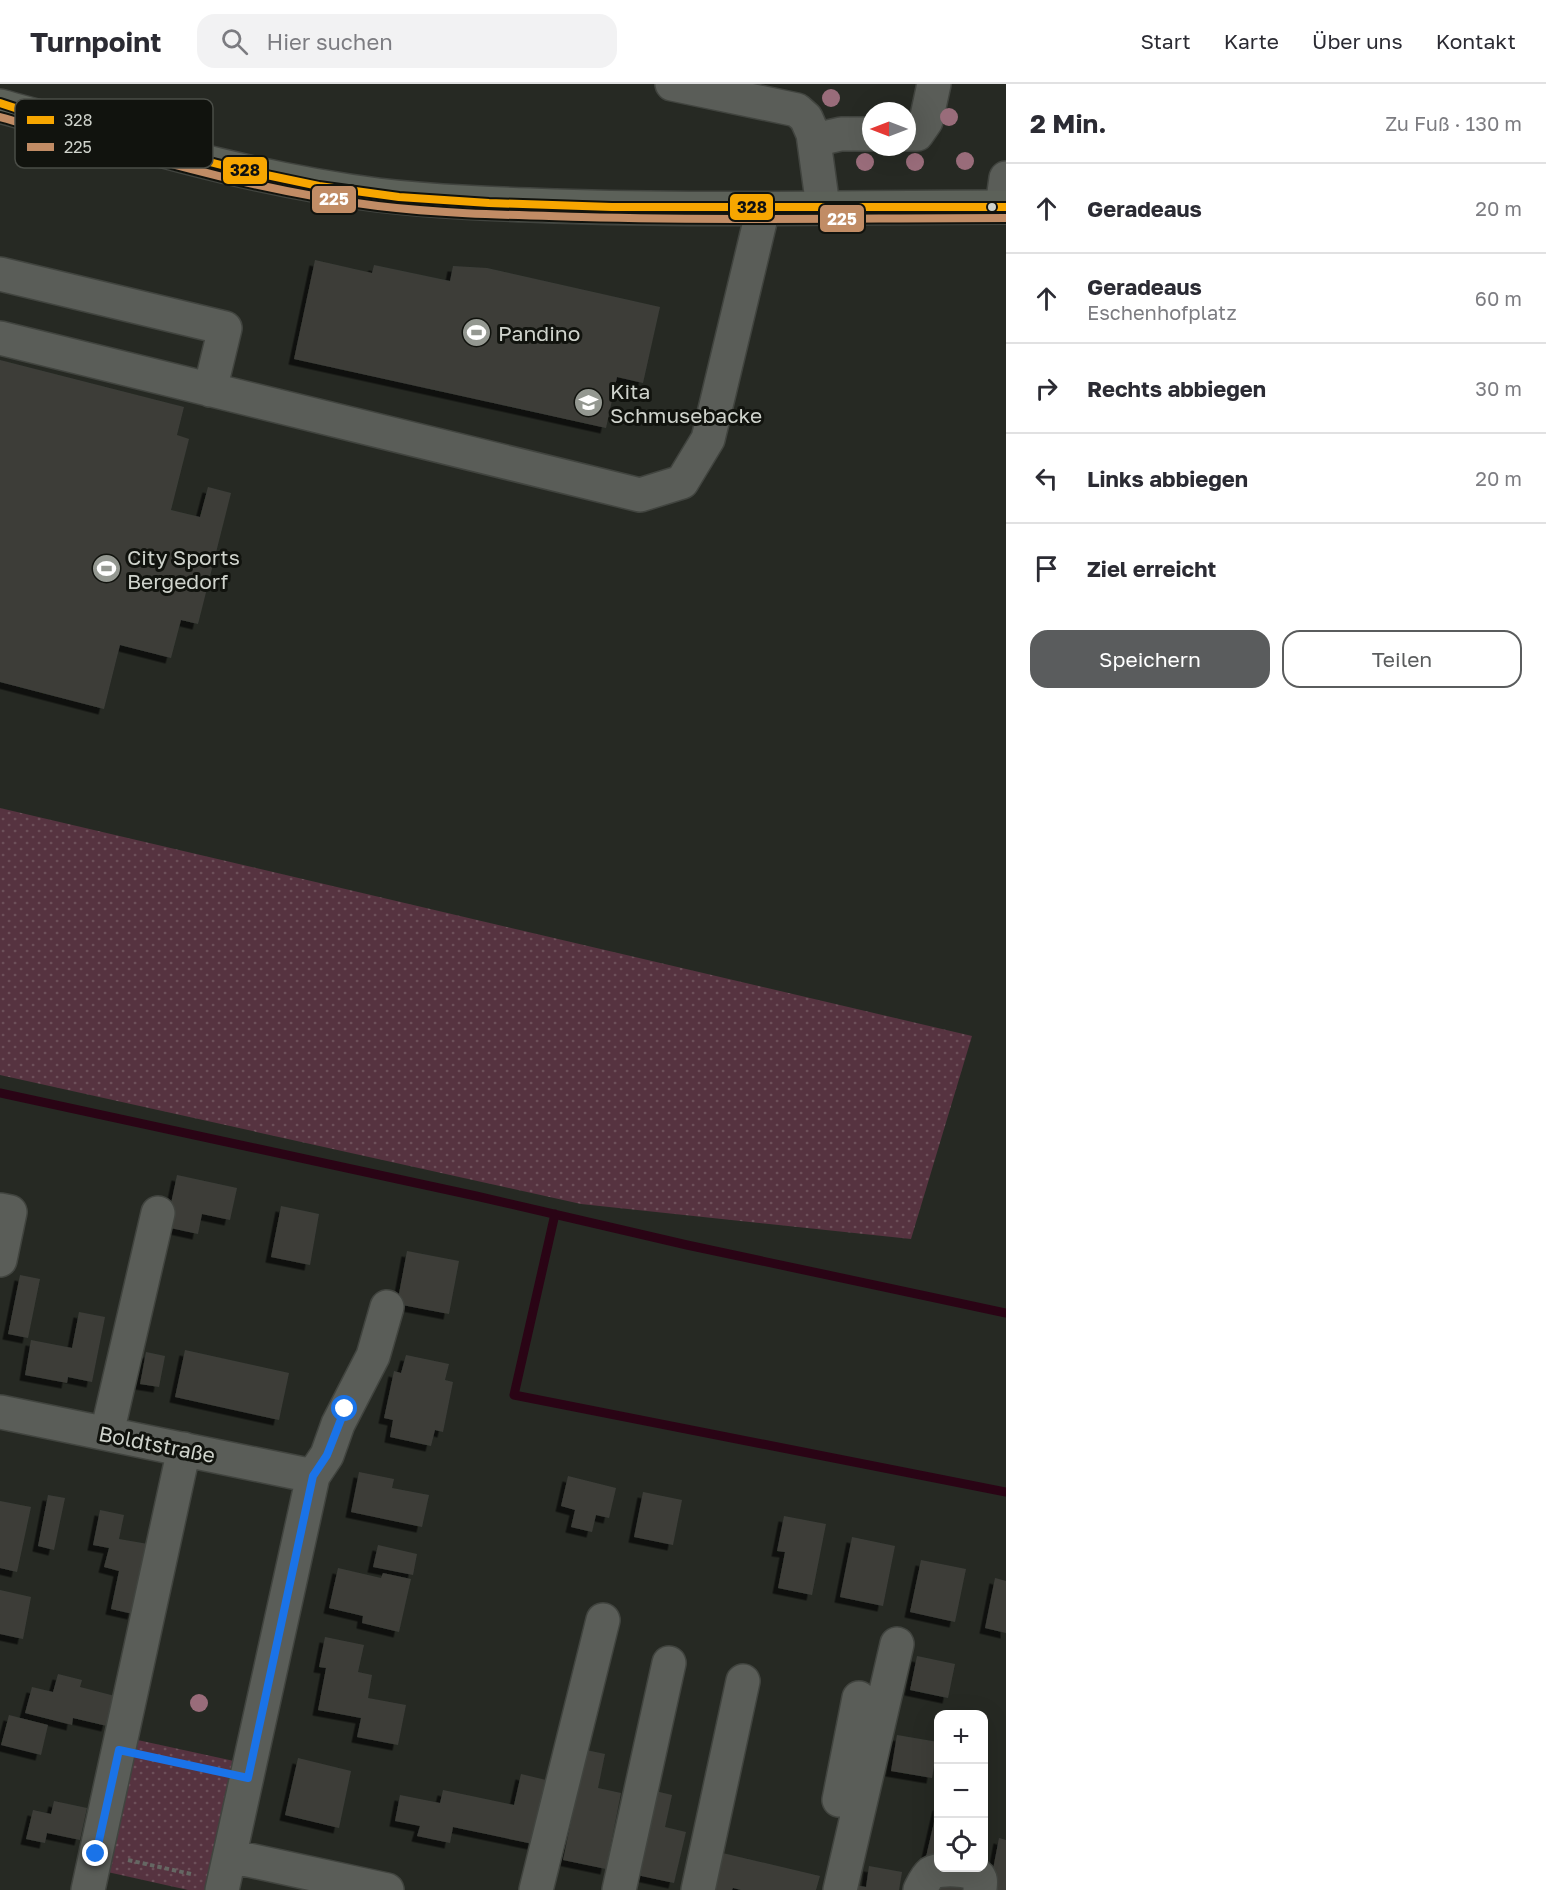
<!DOCTYPE html>
<html lang="de">
<head>
<meta charset="utf-8">
<style>
	:root { --surface:#fff; --page:#f2f2f3; --text:#2b2b33; --muted:#7c7c81; --line:#e1e1e2; --accent:#5a5c5d }
	body { margin:0; font-family:"Golos Text",sans-serif; background:var(--page); color:var(--text) }
	.controls { position:absolute; right:18px; bottom:18px; display:grid; overflow:hidden; border-radius:12px; box-shadow:0 6px 24px #0002 }
	.controls button { width:54px; height:54px; display:grid; place-items:center; padding:0; border:0; border-bottom:2px solid var(--line); background:var(--surface); color:var(--text); font:30px sans-serif }
	.compass { position:absolute; left:862px; top:18px; width:54px; height:54px; border-radius:50%; background:var(--surface); box-shadow:0 6px 24px #0002; rotate:270deg }
	.stop { position:absolute; width:18px; height:18px; margin:-14px; border:4px solid #1a73e8; border-radius:50%; background:#fff }
	.stop.end { background:#1a73e8; border-color:#fff; box-shadow:0 2px 6px #0008 }
	.list { margin:0; padding:0; list-style:none }
	h2 { display:flex; justify-content:space-between; align-items:center; height:78px; margin:0; padding:0 24px; font-size:26px }
	h2 small { font-size:20px; font-weight:400; color:var(--muted) }
	.list li { display:grid; grid-template-columns:39px 1fr auto; gap:18px; align-items:center; box-sizing:border-box; height:90px; padding:0 24px; border-top:2px solid var(--line) }
	.list b { display:block; font-size:22px; white-space:nowrap }
	.list p { margin:0; font-size:20px; white-space:nowrap; color:var(--muted) }
	.list em { font-size:20px; font-style:normal; color:var(--muted) }
	.actions { display:flex; gap:12px; padding:18px 24px }
	.actions a { flex:1; padding:14px 0; border:2px solid var(--accent); border-radius:18px; text-align:center; font-size:21px; color:var(--accent) }
	.actions .main { background:var(--accent); color:#fff }
	.icon { flex:none; width:33px; height:33px; fill:none; stroke:currentColor; stroke-width:2; stroke-linecap:round; stroke-linejoin:round }
	.map { position:relative; flex:none; width:1006px; height:1806px; overflow:hidden }
	header { display:flex; align-items:center; gap:36px; box-sizing:border-box; height:84px; padding:0 30px; background:var(--surface); border-bottom:2px solid var(--line) }
	header strong { font-size:28px }
	nav { display:flex; gap:33px; margin-inline-start:auto; font-size:21px }
	.search { width:420px; height:54px; background:var(--page); display:flex; align-items:center; gap:15px; box-sizing:border-box; padding:0 21px; border-radius:18px; color:var(--muted); font-size:22px }
	main { display:flex }
	aside { flex:1; background:var(--surface) }
	.map>svg:first-child { display:block }
	.green { fill:url(#green-dots) }
	.lines { fill:none; stroke-linecap:round; stroke-linejoin:round }
	.stream { stroke:#2a0415; stroke-width:9 }
	.building { fill:#3c3e39; filter:url(#shadow) }
	.minor-casing { stroke:#41443f; stroke-width:36 }
	.major-casing { stroke:#41443f; stroke-width:36 }
	.path { stroke:#656763; stroke-width:4; stroke-dasharray:4.5 3; stroke-linecap:butt }
	.minor { stroke:#5a5d58; stroke-width:33 }
	.major { stroke:#5c6159; stroke-width:33 }
	.bus-1-casing { stroke:#11130e; stroke-width:12 }
	.bus-2-casing { stroke:#11130e; stroke-width:12 }
	.bus-1 { stroke:#f7a600; stroke-width:8 }
	.bus-2 { stroke:#c18c65; stroke-width:8 }
	.tree { fill:#996c7a }
	.route { stroke:#1a73e8; stroke-width:8 }
	.bus-dot { fill:#cfd3cc; stroke:#11130e; stroke-width:2 }
	.labels { text-anchor:middle; dominant-baseline:central; stroke-width:6; stroke-linejoin:round; paint-order:stroke }
	.poi-label { font-size:21px; fill:#cfd3cc; stroke:#11130e; text-anchor:start }
	.street-label { font-size:21px; fill:#cfd3cc; stroke:#11130e }
	.key { fill:#11130e; stroke:#4a4d47; stroke-width:1.5 }
	.key-label { font-size:16px; fill:#cfd3cc }
	.line-badge { stroke:#11130e; stroke-width:2 }
	.badge-label { font-size:16px; text-anchor:middle; font-weight:bold; fill:#fff }
	.pale-badge-label { font-size:16px; text-anchor:middle; font-weight:bold; fill:#111 }
</style>
</head>
<body>
<header>
<strong>Turnpoint</strong>
<div class="search"><svg class="icon" aria-label="search" viewBox="0 0 24 24"><circle cx="10" cy="10" r="6"/><path d="M15 15l6 6"/></svg>Hier suchen</div>
<nav><a>Start</a><a>Karte</a><a>Über uns</a><a>Kontakt</a></nav>
</header>
<main>
<div class="map">
<svg width="1006" height="1806" viewBox="0 0 1006 1806">
	<defs>
		<pattern id="green-dots" width="8" height="8" patternUnits="userSpaceOnUse" patternTransform="scale(1.5)"><rect width="8" height="8" fill="#563340"/><path d="M2 2h.1M6 6h.1" fill="none" stroke="#6d505a" stroke-width="1.8" stroke-linecap="round"/></pattern>
		<filter id="shadow"><feDropShadow dx="-5.5" dy="5.5" stdDeviation="0" flood-color="#0009"/></filter>
	</defs>
	<rect width="100%" height="100%" fill="#262923"/>
	<path class="green" d="M0,724L972,952L911,1155L581,1120L0,991Z
		M133,1655L234,1677L205,1806H188L103,1787Z"/>
	<g class="lines">
		<path class="stream" d="M0,1009L476,1112L687,1161L1006,1229
			M555,1130L514,1311L1006,1408"/>
	</g>
	<path class="building" d="M315,176L372,189L374,181L450,197L453,182L487,184L660,223L643,299L617,293L606,344L294,275Z
		M0,276L184,323L177,351L189,355L171,426L200,433L208,403L231,409L198,540L181,536L171,574L120,561L104,625L0,598Z
		M177,1091L237,1104L230,1136L202,1130L198,1150L166,1143Z
		M281,1122L319,1130L310,1181L271,1173Z
		M407,1167L459,1177L449,1230L397,1220Z
		M20,1191L40,1195L28,1254L8,1250Z
		M79,1228L105,1233L92,1298L68,1293L67,1299L25,1291L31,1256L72,1264Z
		M185,1266L289,1289L279,1336L175,1313Z
		M146,1268L165,1272L159,1303L140,1300Z
		M406,1271L449,1280L445,1296L453,1298L443,1348L435,1346L431,1362L390,1353L393,1336L384,1334L394,1287L401,1289Z
		M359,1388L394,1395L392,1404L429,1411L422,1443L351,1428Z
		M568,1392L616,1404L609,1434L596,1431L592,1448L571,1443L575,1426L561,1422Z
		M643,1408L682,1416L673,1461L634,1453Z
		M48,1411L65,1414L54,1466L38,1462Z
		M0,1417L31,1423L17,1488L0,1484Z
		M100,1426L124,1431L119,1455L148,1460L133,1530L111,1525L119,1487L104,1483L109,1464L93,1461Z
		M784,1432L826,1440L812,1511L778,1504L785,1468L777,1467Z
		M852,1453L895,1462L883,1522L840,1513Z
		M378,1461L417,1470L413,1491L373,1483Z
		M921,1476L966,1485L955,1538L910,1528Z
		M338,1484L381,1494L383,1489L411,1495L399,1548L362,1539L363,1532L329,1524Z
		M995,1494L1006,1497V1549L985,1544Z
		M0,1506L31,1513L23,1555L0,1550Z
		M325,1553L364,1561L358,1588L372,1591L368,1614L406,1621L398,1661L357,1653L361,1634L318,1626L326,1584L319,1583Z
		M917,1572L955,1580L948,1614L910,1606Z
		M58,1590L82,1596L80,1603L115,1612L107,1642L73,1634L72,1641L25,1629L32,1603L53,1608Z
		M9,1631L48,1641L41,1671L1,1661Z
		M897,1651L938,1658L932,1694L891,1687Z
		M586,1666L605,1670L598,1704L621,1709L606,1785L563,1776Z
		M298,1674L351,1687L339,1744L285,1731Z
		M521,1690L546,1696L533,1760L453,1743L450,1759L417,1752L420,1742L395,1737L400,1711L440,1719L443,1706L514,1721Z
		M651,1706L672,1711L665,1743L686,1748L674,1799L632,1790Z
		M54,1717L87,1724L80,1756L47,1749L45,1759L26,1755L33,1726L51,1730Z
		M938,1721H939V1780L925,1777Z
		M999,1754L1006,1756V1806H989Z
		M714,1767L820,1792L816,1806H741L733,1804L732,1806H705Z
		M869,1782L902,1788L899,1806H849L850,1800L866,1803Z
		M940,1792L969,1806H936Z"/>
	<g class="lines">
		<defs>
			<path id="minor" d="M672,0L797,26L806,34L813,50L823,123
				M907,50H917L926,37L934,0
				M814,56L841,50H871
				M1002,123L1006,94
				M0,190L225,244L210,306
				M0,254L640,411L682,398L708,355L763,125
				M0,1126L10,1128L0,1176
				M0,1328L313,1392
				M107,1349L158,1129
				M839,1716L859,1614
				M230,1772L387,1806
				M88,1806L184,1365
				M222,1806L313,1392L327,1371L338,1340L373,1272L387,1223
				M536,1806L603,1536
				M619,1806L669,1579
				M698,1806L743,1597
				M840,1806L897,1560
				M920,1806C923,1800 926,1793 931,1789C939,1784 972,1785 978,1792C982,1795 980,1801 980,1806"/>
			<path id="major" d="M0,22C125,56 249,95 378,111C437,118 497,120 556,122C706,127 856,123 1006,123"/>
		</defs>
		<use href="#minor" class="minor-casing"/>
		<use href="#major" class="major-casing"/>
		<path class="path" d="M149,1673L215,1687
			M128,1776L191,1790"/>
		<use href="#minor" class="minor"/>
		<use href="#major" class="major"/>
		<defs>
			<path id="bus-1" d="M0,19L73,43L233,84L319,102L399,113L489,119L612,123H1006"/>
			<path id="bus-2" d="M0,33C125,67 249,106 378,122C445,130 514,131 582,133C723,137 865,134 1006,134"/>
		</defs>
		<use href="#bus-1" class="bus-1-casing"/>
		<use href="#bus-2" class="bus-2-casing"/>
		<use href="#bus-1" class="bus-1"/>
		<use href="#bus-2" class="bus-2"/>
	</g>
	<g class="tree">
		<circle cx="831" cy="14" r="9"/>
		<circle cx="949" cy="33" r="9"/>
		<circle cx="965" cy="77" r="9"/>
		<circle cx="865" cy="78" r="9"/>
		<circle cx="915" cy="78" r="9"/>
		<circle cx="199" cy="1619" r="9"/>
	</g>
	<g class="lines">
		<path class="route" d="M96,1770L119,1666L248,1694L313,1392L327,1371L345,1325"/>
	</g>
	<defs>
		<symbol id="stadium-disc" viewBox="-11 -11 22 22"><circle r="9.5" fill="#949891" stroke="#11130e"/><path d="M0-5a6.5 5 0 1 0 0 10a6.5 5 0 1 0 0-10ZM-3.5-1.8h7v3.6h-7Z" fill="#fff"/></symbol>
		<symbol id="school-disc" viewBox="-11 -11 22 22"><circle r="9.5" fill="#949891" stroke="#11130e"/><path d="M0-5L7-2L0 1L-7-2ZM-4 1L0 2.5L4 1V4Q0 6-4 4Z" fill="#fff"/></symbol>
	</defs>
	<g fill-rule="evenodd">
		<use href="#stadium-disc" x="460" y="232" width="33" height="33"/>
		<use href="#school-disc" x="572" y="302" width="33" height="33"/>
		<use href="#stadium-disc" x="90" y="468" width="33" height="33"/>
	</g>
	<circle class="bus-dot" cx="992" cy="123" r="5"/>
	<g class="labels">
		<g class="poi-label">
			<text x="498" y="249">Pandino</text>
			<text x="610" y="307">Kita<tspan x="610" dy="24">Schmusebacke</tspan></text>
			<text x="127" y="473">City Sports<tspan x="127" dy="24">Bergedorf</tspan></text>
		</g>
		<g class="street-label">
			<text transform="translate(157 1360) rotate(11)">Boldtstraße</text>
		</g>
	</g>
	<rect x="15" y="15" width="198" height="69" rx="9" class="key"/>
	<rect x="27" y="32" width="27" height="8" fill="#f7a600"/>
	<rect x="27" y="59" width="27" height="8" fill="#c18c65"/>
	<g class="key-label">
		<text x="64" y="42">328</text>
		<text x="64" y="69">225</text>
	</g>
	<g class="line-badge">
		<rect x="222" y="72" width="46" height="29" rx="6" fill="#f7a600"/>
		<rect x="311" y="101" width="46" height="29" rx="6" fill="#c18c65"/>
		<rect x="729" y="109" width="45" height="28" rx="6" fill="#f7a600"/>
		<rect x="819" y="120" width="46" height="29" rx="6" fill="#c18c65"/>
	</g>
	<g class="badge-label">
		<text x="334" y="121">225</text>
		<text x="842" y="141">225</text>
	</g>
	<g class="pale-badge-label">
		<text x="245" y="92">328</text>
		<text x="752" y="129">328</text>
	</g>
</svg>
<div class="controls">
<button>+</button>
<button>−</button>
<button><svg class="icon" aria-label="locate" viewBox="0 0 24 24"><circle cx="12" cy="12" r="6"/><path d="M12 2v4M12 18v4M2 12h4M18 12h4"/></svg></button>
</div>
<svg class="compass" viewBox="-18 -18 36 36"><path d="M0-13l5 13h-10z" fill="#e53935"/><path d="M0 13l5-13h-10z" fill="#7c7c81"/></svg>
<div class="stop" style="left:345px;top:1325px"></div>
<div class="stop end" style="left:96px;top:1770px"></div>
</div>
<aside>
<h2>2 Min.<small>Zu Fuß · 130 m</small></h2>
<ul class="list">
<li><svg class="icon" aria-label="ahead" viewBox="0 0 24 24"><path d="M12 20V5M6 11l6-6 6 6"/></svg><div><b>Geradeaus</b></div><em>20 m</em></li>
<li><svg class="icon" aria-label="ahead" viewBox="0 0 24 24"><path d="M12 20V5M6 11l6-6 6 6"/></svg><div><b>Geradeaus</b><p>Eschenhofplatz</p></div><em>60 m</em></li>
<li><svg class="icon" aria-label="right" viewBox="0 0 24 24"><path d="M7 20v-9h11M14 6l5 5-5 5"/></svg><div><b>Rechts abbiegen</b></div><em>30 m</em></li>
<li><svg class="icon" aria-label="left" viewBox="0 0 24 24"><path d="M17 20v-9H6M10 6l-5 5 5 5"/></svg><div><b>Links abbiegen</b></div><em>20 m</em></li>
<li><svg class="icon" aria-label="arrive" viewBox="0 0 24 24"><path d="M6 21V4h12l-3 4 3 4H6"/></svg><div><b>Ziel erreicht</b></div></li>
</ul>
<div class="actions"><a class="main">Speichern</a><a>Teilen</a></div>
</aside>
</main>
</body>
</html>
